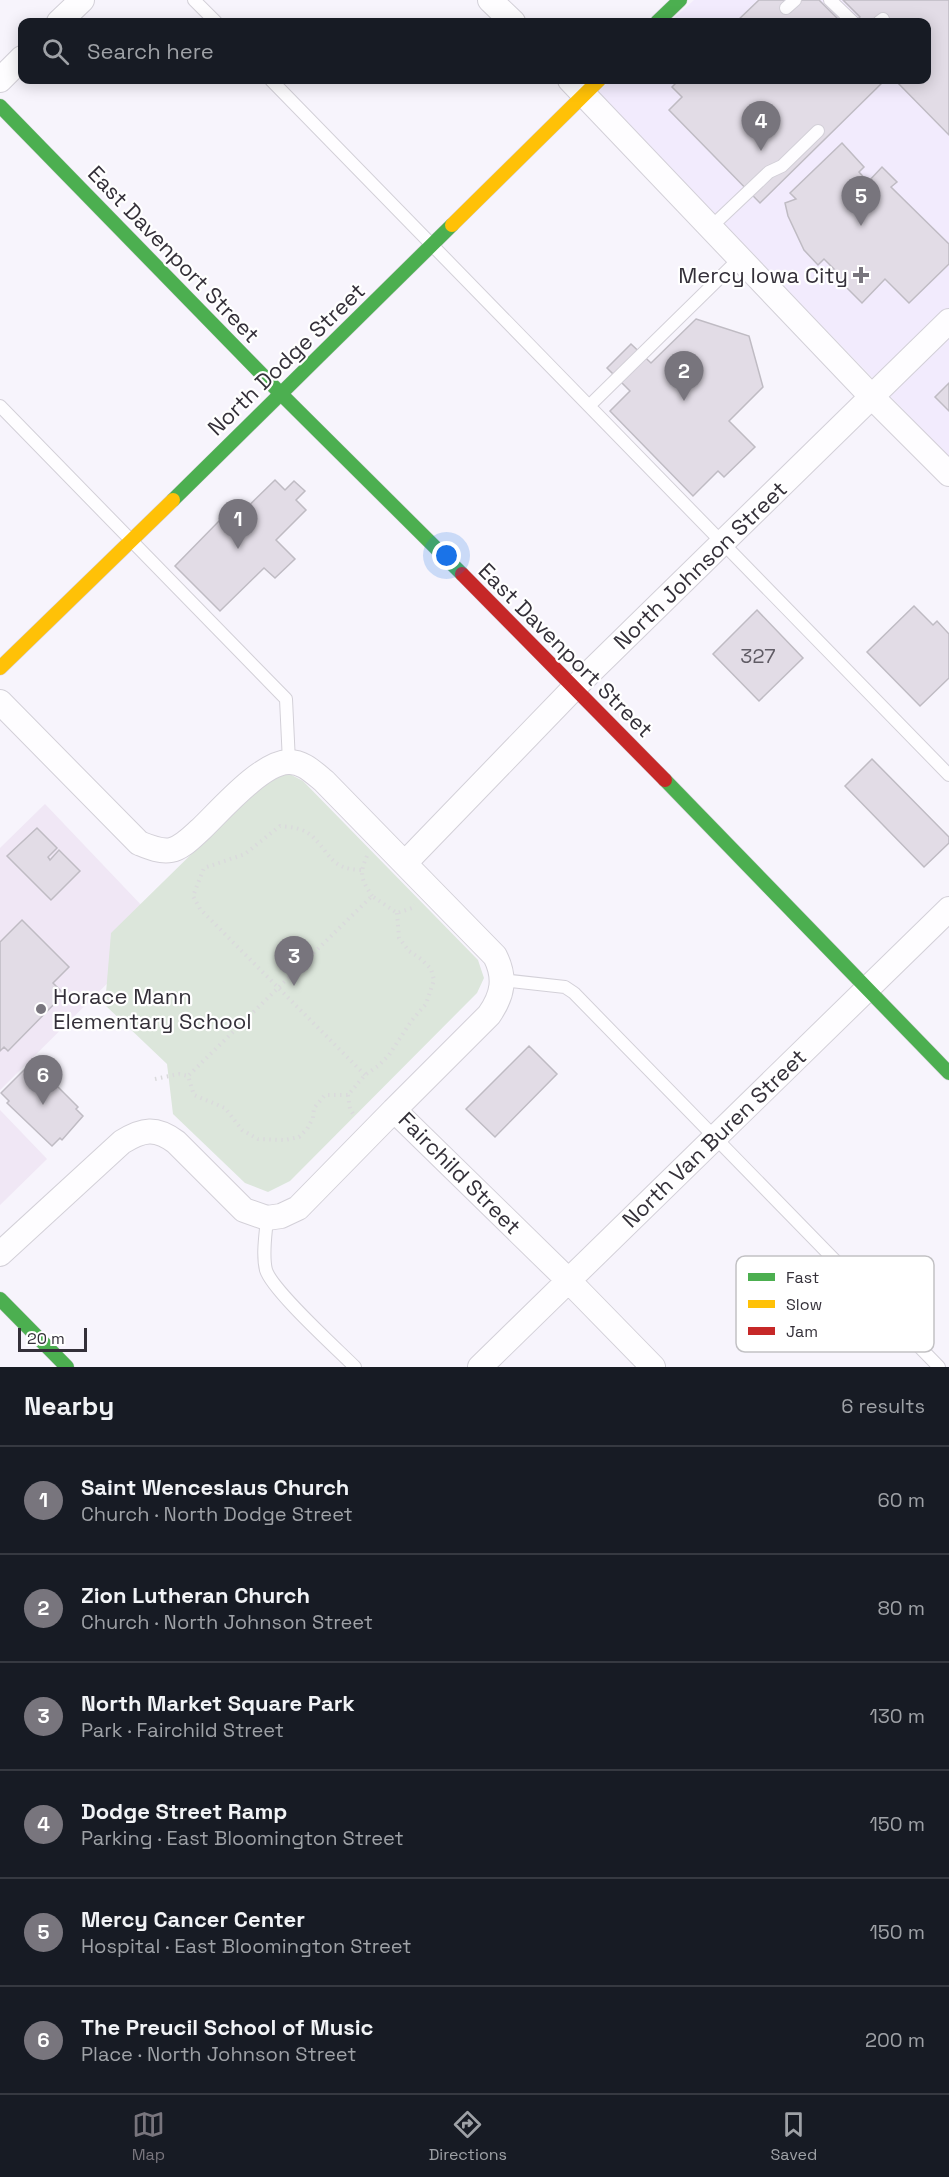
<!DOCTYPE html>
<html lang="en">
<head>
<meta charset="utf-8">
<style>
	:root { --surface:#171b24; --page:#242831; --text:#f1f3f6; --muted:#9ea1a6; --line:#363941; --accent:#78757d }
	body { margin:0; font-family:"Space Grotesk",sans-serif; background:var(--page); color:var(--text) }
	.scale { position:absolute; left:18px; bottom:15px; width:69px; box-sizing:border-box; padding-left:6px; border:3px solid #343039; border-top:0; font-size:16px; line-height:21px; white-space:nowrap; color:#343039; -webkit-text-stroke:4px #fff; paint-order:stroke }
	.you { position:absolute; left:447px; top:556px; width:21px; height:21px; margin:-15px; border:4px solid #fff; border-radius:50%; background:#1a73e8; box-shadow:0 0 0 9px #1a73e833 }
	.badge { display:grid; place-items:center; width:39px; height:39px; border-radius:50%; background:var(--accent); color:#fff; font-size:20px; font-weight:700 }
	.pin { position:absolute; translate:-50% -50px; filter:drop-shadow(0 2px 3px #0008) }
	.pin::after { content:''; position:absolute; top:32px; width:21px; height:18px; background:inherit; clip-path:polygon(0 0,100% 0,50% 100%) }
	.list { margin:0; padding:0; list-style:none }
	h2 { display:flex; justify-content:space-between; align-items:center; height:78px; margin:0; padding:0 24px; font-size:26px }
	h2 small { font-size:20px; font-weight:400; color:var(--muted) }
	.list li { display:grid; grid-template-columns:39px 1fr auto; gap:18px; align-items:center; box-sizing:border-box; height:108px; padding:0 24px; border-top:2px solid var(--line) }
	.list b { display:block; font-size:22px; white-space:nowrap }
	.list p { margin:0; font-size:20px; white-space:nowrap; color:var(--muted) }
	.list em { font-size:20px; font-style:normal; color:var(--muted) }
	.icon { flex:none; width:33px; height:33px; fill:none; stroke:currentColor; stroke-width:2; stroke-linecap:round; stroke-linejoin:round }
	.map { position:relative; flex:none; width:949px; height:1367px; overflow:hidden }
	.search { position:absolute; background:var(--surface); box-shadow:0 3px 15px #0003; left:18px; right:18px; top:18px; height:66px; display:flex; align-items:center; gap:15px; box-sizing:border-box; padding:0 21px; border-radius:12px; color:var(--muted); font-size:22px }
	.sheet { height:726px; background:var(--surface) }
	nav { display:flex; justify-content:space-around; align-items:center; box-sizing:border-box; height:84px; border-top:2px solid var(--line); background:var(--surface); font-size:16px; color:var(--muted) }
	nav a { display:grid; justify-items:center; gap:3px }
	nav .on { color:var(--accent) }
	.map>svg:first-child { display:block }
	.built { fill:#f2ebfd }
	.education { fill:#f0e7f5 }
	.green { fill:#dce6db }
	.building { fill:#e2dce6; stroke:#bfbbc3; stroke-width:1.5 }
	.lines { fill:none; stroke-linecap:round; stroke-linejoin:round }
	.lane-casing { stroke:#d3d0d8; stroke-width:14 }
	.street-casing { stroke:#d3d0d8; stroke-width:26 }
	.fast-casing { stroke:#d3d0d8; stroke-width:15 }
	.slow-casing { stroke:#d3d0d8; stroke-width:15 }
	.jam-casing { stroke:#d3d0d8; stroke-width:15 }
	.path { stroke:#dadadc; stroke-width:4; stroke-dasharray:1.5 4.5; stroke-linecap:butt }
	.lane { stroke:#fefdff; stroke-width:12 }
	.street { stroke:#fefdff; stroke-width:24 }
	.fast { stroke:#4caf50; stroke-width:14 }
	.slow { stroke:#ffc107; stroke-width:14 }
	.jam { stroke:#c62828; stroke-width:14 }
	.poi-dot { fill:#78757d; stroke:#fff; stroke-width:2 }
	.labels { text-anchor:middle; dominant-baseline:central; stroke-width:4.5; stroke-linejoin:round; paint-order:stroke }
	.number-label { font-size:20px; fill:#605c65 }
	.street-label { font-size:22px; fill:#343039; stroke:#fff }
	.poi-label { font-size:22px; fill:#343039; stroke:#fff; text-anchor:end }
	.key { fill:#fff; stroke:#c2c1c4; stroke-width:1.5 }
	.key-label { font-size:16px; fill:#343039 }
</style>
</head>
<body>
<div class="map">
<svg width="949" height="1367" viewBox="0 0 949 1367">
	<rect width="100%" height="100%" fill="#f7f4fc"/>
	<path class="built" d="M694,0H949V457L597,93L611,80H926V22H670Z"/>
	<path class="education" d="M45,804L163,928L0,1090V848Z
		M0,1110L47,1159L0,1205Z"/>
	<path class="green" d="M286,772L303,781L478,960L484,978L477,993L290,1181L268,1192L245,1183L173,1114L167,1064L105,1005L111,933L269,778Z"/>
	<path class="building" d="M759,0H819L841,22H736Z
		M843,0H949V135L895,80H926V22H854L860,17Z
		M679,80H885L760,203L669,110L682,97L672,87Z
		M842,143L864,167L859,172L868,182L882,167L897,182L891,187L949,244V264L909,303L885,279L862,303L831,272L834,269L824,259L818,265L804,250L788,216L785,203L796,199L790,193Z
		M696,319L749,336L763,387L729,421L755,447L724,477L718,471L693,496L610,411L630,391L607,368L631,344L651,363Z
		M949,383V411L935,397Z
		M275,480L285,490L294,481L305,491L296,500L306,510L276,540L295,559L275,578L264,568L220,611L175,566L219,521L226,528Z
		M914,606L933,625L937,621L949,634V678L920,706L867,652Z
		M757,610L803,658L759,701L713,654Z
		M872,759L949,837V843L924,867L845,786Z
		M37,828L57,848L48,857L50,860L59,850L80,871L51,900L7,856Z
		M22,920L69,967L53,983L64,994L8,1051L4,1047L0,1051V942Z
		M529,1046L557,1074L495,1137L466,1109Z
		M31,1063L40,1071L41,1070L78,1107L76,1109L83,1116L62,1140L60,1138L52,1146L7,1103L9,1101L1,1093Z"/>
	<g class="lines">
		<defs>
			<path id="lane" d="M194,0L216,22
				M830,0L853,22
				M786,8L795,0
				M879,22L883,19
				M271,80L949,775
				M711,227L769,172L782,166L818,131
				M0,406L286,699L289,762
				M589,406L740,258
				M502,980L565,987L574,993L939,1367
				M267,1218C266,1233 262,1254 266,1270C272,1290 336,1348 355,1367"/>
			<path id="street" d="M490,0L513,22
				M59,22L82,0
				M0,80L22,58
				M570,80L872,397L949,474
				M0,702L139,843C149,847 160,852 171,850C182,848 192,837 201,829C220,811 261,763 288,762C302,761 313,772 324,781L495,956C506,978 503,995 489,1015L394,1110L568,1280L653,1367
				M405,863L575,687L949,321
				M0,1254L122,1142C143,1129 156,1127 176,1142L244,1210L267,1218L281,1216L298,1208L394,1110
				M480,1367L949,909"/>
			<path id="fast" d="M657,22L680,0
				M0,106L281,394L462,574
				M173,500L452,225
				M665,780L949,1073
				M0,1299L67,1367"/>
			<path id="slow" d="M452,225L599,80
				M0,668L173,500"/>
			<path id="jam" d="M462,574L665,780"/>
		</defs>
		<use href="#lane" class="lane-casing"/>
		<use href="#street" class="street-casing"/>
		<use href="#fast" class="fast-casing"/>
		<use href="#slow" class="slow-casing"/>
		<use href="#jam" class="jam-casing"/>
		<path class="path" d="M367,856C359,874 361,879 372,896
			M361,870C330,869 331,854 312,836C303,828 291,827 280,826L245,854L204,868L193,896L200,909L365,1075
			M397,913L399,938L409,951L421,959L431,969L434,980L426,1004L412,1020L389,1055L378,1066L365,1075L348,1095H325L314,1108L313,1118L307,1129L299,1137L285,1140L258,1139L242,1130L225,1108L194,1095L188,1076L372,896L397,913L412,908L415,905
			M155,1079L179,1074L188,1076
			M348,1095L350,1109L355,1117"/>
		<use href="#lane" class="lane"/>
		<use href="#street" class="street"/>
		<use href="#fast" class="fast"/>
		<use href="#slow" class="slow"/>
		<use href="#jam" class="jam"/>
	</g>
	<g class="poi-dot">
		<path d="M858 266h6v6h6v6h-6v6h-6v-6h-6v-6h6z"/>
		<circle cx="41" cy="1009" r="6"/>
	</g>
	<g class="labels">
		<g class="number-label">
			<text x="758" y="656">327</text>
		</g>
		<g class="street-label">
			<text transform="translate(174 254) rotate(46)">East Davenport Street</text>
			<text transform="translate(286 359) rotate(-44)">North Dodge Street</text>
			<text transform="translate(700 565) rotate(-44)">North Johnson Street</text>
			<text transform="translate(566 650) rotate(45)">East Davenport Street</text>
			<text transform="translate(714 1138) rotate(-44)">North Van Buren Street</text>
			<text transform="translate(460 1173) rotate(45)">Fairchild Street</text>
		</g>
		<g class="poi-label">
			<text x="848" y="275">Mercy Iowa City</text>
			<text x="53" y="996" text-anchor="start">Horace Mann<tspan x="53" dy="25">Elementary School</tspan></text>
		</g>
	</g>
	<rect x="736" y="1256" width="198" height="96" rx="9" class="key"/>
	<rect x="748" y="1273" width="27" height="8" fill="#4caf50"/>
	<rect x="748" y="1300" width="27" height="8" fill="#ffc107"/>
	<rect x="748" y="1327" width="27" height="8" fill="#c62828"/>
	<g class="key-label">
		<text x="786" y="1283">Fast</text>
		<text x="786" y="1310">Slow</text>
		<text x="786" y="1337">Jam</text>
	</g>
</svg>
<div class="scale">20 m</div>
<div class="you"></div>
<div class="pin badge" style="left:238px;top:549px">1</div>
<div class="pin badge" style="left:684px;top:401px">2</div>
<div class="pin badge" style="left:294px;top:986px">3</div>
<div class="pin badge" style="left:761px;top:151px">4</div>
<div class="pin badge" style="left:861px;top:226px">5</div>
<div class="pin badge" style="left:43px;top:1105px">6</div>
<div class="search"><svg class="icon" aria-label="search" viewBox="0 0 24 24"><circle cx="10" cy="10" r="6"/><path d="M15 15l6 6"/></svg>Search here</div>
</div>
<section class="sheet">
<h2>Nearby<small>6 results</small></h2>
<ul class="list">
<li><span class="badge">1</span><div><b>Saint Wenceslaus Church</b><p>Church · North Dodge Street</p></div><em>60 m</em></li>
<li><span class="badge">2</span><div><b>Zion Lutheran Church</b><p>Church · North Johnson Street</p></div><em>80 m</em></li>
<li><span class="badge">3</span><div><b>North Market Square Park</b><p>Park · Fairchild Street</p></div><em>130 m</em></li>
<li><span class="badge">4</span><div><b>Dodge Street Ramp</b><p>Parking · East Bloomington Street</p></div><em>150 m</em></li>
<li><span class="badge">5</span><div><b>Mercy Cancer Center</b><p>Hospital · East Bloomington Street</p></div><em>150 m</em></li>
<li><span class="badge">6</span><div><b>The Preucil School of Music</b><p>Place · North Johnson Street</p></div><em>200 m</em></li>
</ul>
</section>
<nav>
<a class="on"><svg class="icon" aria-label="map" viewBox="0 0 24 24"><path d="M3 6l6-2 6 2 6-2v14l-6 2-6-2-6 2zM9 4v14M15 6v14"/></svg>Map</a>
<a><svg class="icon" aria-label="directions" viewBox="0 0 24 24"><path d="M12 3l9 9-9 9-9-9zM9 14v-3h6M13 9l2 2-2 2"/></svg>Directions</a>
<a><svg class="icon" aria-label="saved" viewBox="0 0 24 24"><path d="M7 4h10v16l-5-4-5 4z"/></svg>Saved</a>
</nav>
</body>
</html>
